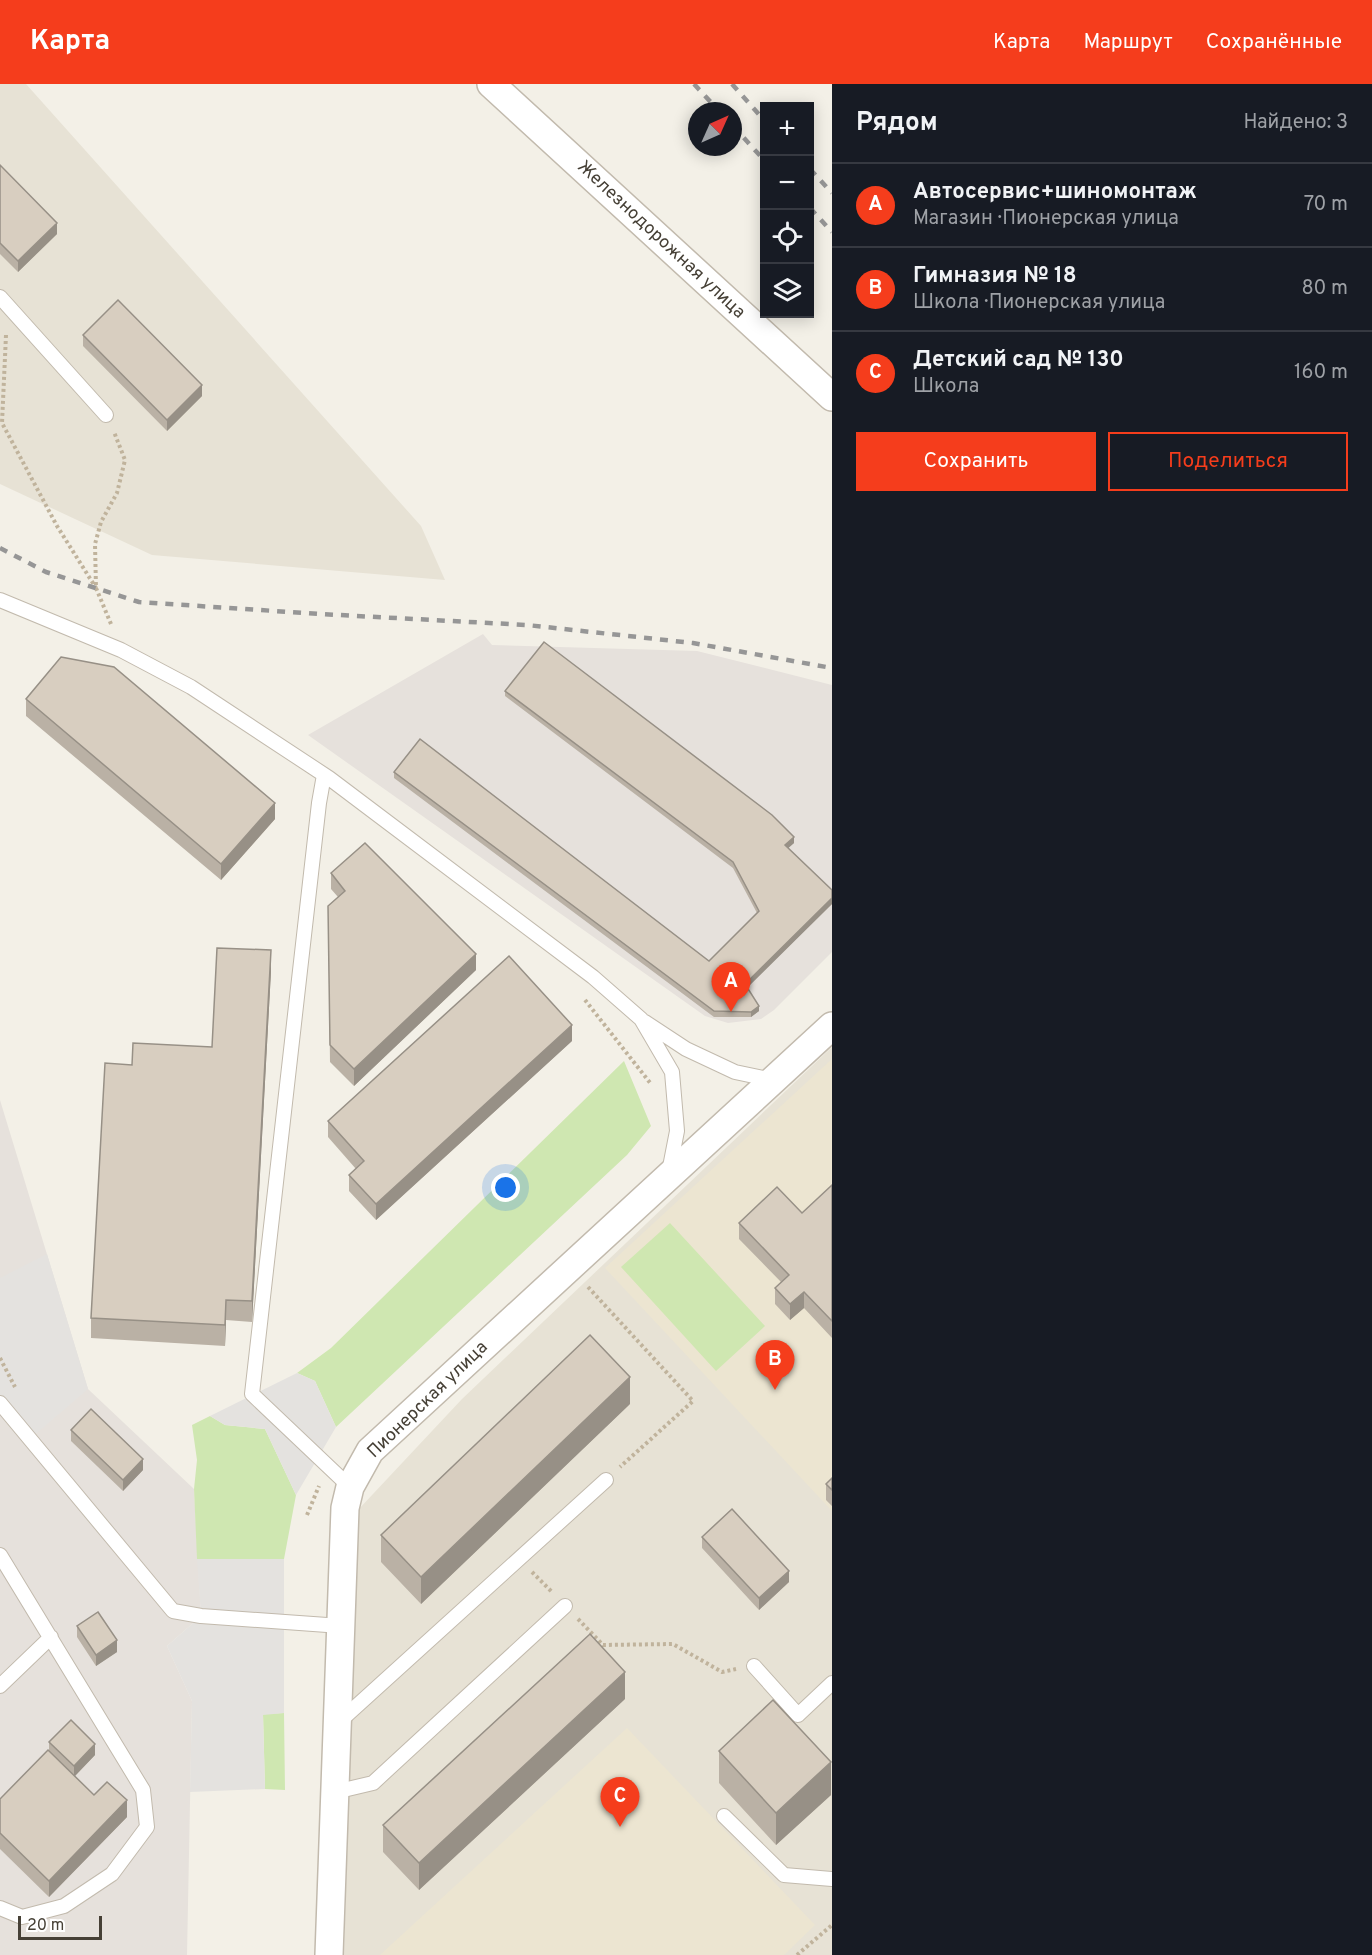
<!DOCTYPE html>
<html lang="ru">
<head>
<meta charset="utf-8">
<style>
	:root { --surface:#171b24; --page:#20242c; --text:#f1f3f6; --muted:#9ea1a6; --line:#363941; --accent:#f53d1c }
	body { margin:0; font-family:Overpass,sans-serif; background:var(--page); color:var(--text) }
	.controls { position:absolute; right:18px; top:18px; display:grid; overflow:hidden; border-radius:0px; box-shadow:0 3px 15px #0003 }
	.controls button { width:54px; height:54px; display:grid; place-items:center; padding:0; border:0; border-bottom:2px solid var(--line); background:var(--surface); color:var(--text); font:30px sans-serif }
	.compass { position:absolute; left:688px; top:18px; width:54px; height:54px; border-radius:50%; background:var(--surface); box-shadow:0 3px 15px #0003; rotate:45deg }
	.scale { position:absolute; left:18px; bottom:15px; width:84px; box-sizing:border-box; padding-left:6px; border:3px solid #464036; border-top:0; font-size:16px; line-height:21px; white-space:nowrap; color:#464036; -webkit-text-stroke:4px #fff; paint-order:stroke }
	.you { position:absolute; left:506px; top:1104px; width:21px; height:21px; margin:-15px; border:4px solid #fff; border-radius:50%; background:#1a73e8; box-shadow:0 0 0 9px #1a73e833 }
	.badge { display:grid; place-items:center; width:39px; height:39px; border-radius:50%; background:var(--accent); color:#fff; font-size:20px; font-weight:700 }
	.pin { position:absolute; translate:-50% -50px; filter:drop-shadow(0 2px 3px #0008) }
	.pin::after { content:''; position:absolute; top:32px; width:21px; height:18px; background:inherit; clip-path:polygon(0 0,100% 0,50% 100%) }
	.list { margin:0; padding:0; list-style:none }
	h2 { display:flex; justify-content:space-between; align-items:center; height:78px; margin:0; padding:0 24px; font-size:26px }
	h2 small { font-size:20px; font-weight:400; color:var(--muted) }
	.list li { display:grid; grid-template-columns:39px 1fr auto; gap:18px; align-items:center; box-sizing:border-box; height:84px; padding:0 24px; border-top:2px solid var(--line) }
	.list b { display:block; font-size:22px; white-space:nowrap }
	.list p { margin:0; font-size:20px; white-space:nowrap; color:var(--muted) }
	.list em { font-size:20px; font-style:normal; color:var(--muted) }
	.actions { display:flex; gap:12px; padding:18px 24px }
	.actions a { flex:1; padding:14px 0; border:2px solid var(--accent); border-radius:0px; text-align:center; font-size:21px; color:var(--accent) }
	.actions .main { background:var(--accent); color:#fff }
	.icon { flex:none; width:33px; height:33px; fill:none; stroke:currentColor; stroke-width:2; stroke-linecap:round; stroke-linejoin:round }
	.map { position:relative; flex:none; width:832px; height:1871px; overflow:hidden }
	header { display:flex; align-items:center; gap:36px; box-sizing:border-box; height:84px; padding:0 30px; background:var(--accent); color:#fff }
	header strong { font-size:28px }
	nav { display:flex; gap:33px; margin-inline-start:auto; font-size:21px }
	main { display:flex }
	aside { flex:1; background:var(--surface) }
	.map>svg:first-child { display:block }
	.residential { fill:#e7e2d5 }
	.industrial { fill:#e6e1dc }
	.education { fill:#ece5d1 }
	.green { fill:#cfe7b1 }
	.parking { fill:#e4e2df }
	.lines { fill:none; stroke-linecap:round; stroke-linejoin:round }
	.service-casing { stroke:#c2baad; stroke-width:16 }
	.minor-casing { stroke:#c2baad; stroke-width:30 }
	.path { stroke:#c0b39c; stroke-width:4; stroke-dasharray:3 3; stroke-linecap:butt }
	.service { stroke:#fff; stroke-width:14 }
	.minor { stroke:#fff; stroke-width:27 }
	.rail { stroke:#969696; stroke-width:4.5; stroke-dasharray:8 8; stroke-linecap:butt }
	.wall { fill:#bab1a5 }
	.shaded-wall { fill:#979086 }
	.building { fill:#d8cec0; stroke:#979086; stroke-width:1.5 }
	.labels { text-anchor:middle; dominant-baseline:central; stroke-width:5; stroke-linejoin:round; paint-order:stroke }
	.street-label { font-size:18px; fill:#464036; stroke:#fff }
</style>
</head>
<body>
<header>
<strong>Карта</strong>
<nav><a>Карта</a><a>Маршрут</a><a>Сохранённые</a></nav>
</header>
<main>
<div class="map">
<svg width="832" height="1871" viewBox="0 0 832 1871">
	<rect width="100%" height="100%" fill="#f3f0e7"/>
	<path class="residential" d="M0,0H26L421,442L445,496L152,471L0,400Z
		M832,963V1871H344L358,1426L462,1315Z"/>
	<path class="industrial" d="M483,550L492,561L697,567L832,601V868L774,926L761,935L728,939L705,932L308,651Z
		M0,1016L88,1305L194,1405L201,1532L167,1562L192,1617L187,1871H0Z"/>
	<path class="education" d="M832,975V1427L605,1184Z
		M627,1644L815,1841L784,1871H380Z"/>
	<path class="green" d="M624,977L651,1042L627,1071L336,1343L315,1297L297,1289L331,1264Z
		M670,1139L765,1242L716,1287L621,1183Z
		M210,1332L225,1341L265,1345L296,1411L284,1475H197L194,1405L197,1376L192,1341Z
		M284,1629L285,1706L265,1705L263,1630Z"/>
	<path class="parking" d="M47,1170L88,1305L30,1355L0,1319V1194Z
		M297,1289L315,1297L336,1343L296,1411L265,1345L225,1341L210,1332Z
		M197,1475H284V1629L263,1631L265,1705L190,1708L192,1617L167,1562L201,1532Z"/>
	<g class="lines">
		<defs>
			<path id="service" d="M0,213L106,331
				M0,516L121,566L191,603L329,694L593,893L641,935L672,988L677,1047L669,1088
				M324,691L319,719L252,1310L350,1403
				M645,938L686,965L735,988L773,996
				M0,1319L173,1527L201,1532L341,1542
				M0,1471L143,1706L147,1743L112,1790L64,1822L22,1833L0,1824
				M754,1582L798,1631L832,1599
				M0,1602L51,1553
				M339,1638L606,1396
				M335,1708L373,1699L565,1522
				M724,1732L784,1791L832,1795"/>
			<path id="minor" d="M491,0L832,313
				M329,1871L345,1424L350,1403L370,1367L832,942"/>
		</defs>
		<use href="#service" class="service-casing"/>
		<use href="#minor" class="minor-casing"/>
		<path class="path" d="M6,251L2,339L57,442L96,504
			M111,540L96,504L95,460L101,438L117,409L125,376L114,348
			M585,916L651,1000
			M588,1203L693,1317L620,1383
			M0,1274L15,1303
			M307,1431L319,1402
			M532,1488L552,1508
			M578,1535L603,1561L673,1560L722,1588L736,1585
			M797,1871L832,1841"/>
		<use href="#service" class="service"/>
		<use href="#minor" class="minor"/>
		<path class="rail" d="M694,0L719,27
			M732,0L764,36
			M733,42L764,76
			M810,85L832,109
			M810,124L832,148
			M0,464L46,488L139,518L320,530L527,541L693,559L832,584"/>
	</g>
	<path class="wall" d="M0,81L57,150L18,188L0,170Z
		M83,251L202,312L167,347L83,262Z
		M505,607L794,759L788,764L832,806V820L747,903L759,927L751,933H714L394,694V688L709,877L757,829L733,784L505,612Z
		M26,615L275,735L221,796L26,632Z
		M331,789L476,886L354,1002L330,978L328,822L338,813L331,805Z
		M271,887L252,1238L226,1236L225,1262L91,1254V1234L132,981L212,963Z
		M572,957L376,1136L349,1107V1091L356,1085L328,1053V1037Z
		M832,1101V1254L804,1224L790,1236L775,1220V1204L781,1198L739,1155V1139L802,1129Z
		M630,1320L421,1520L381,1478V1451Z
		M71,1346L143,1386L123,1407L71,1357Z
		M832,1394V1422L826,1416V1400Z
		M702,1453L789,1498L759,1526L702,1464Z
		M77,1542L117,1568L96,1582L77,1553Z
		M625,1615L419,1806L383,1768V1741Z
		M49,1658L95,1671L75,1692L94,1711L127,1733L49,1813L0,1765V1715L49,1667Z
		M719,1667L831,1711L776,1761L719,1699Z"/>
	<path class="shaded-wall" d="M57,139V150L18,188V177Z
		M202,301V312L167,347V336Z
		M275,719V735L221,796V780Z
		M794,753V759L785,767V761Z
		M832,814V820L745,906V900Z
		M271,866V887L252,1238V1217Z
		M476,870V886L354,1002V985Z
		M759,922V927L751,933V928Z
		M572,941V957L376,1136V1120Z
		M804,1208V1224L790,1236V1220Z
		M226,1216V1236L225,1262V1241Z
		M630,1293V1320L421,1520V1493Z
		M143,1375V1386L123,1407V1396Z
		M789,1487V1498L759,1526V1514Z
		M117,1556V1568L96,1582V1571Z
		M625,1588V1615L419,1806V1779Z
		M95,1660V1671L74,1693V1682Z
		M831,1678V1711L776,1761V1729Z
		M127,1716V1733L49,1813V1797Z"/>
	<path class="building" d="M0,81L57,139L18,177L0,159Z
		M118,216L202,301L167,336L83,251Z
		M544,558L772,731L794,753L785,761L832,806V814L745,900L759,922L751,928L714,927L394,688L420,655L709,877L759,827L733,778L505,607Z
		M61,573L114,583L275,719L221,780L26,615Z
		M365,759L476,870L354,985L330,961L328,822L345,807L331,789Z
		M217,864L271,866L252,1217L226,1216L225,1241L91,1234L105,979L132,981L133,959L212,963Z
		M509,872L572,941L376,1120L349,1091L364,1077L328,1037Z
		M832,1101V1237L804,1208L790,1220L775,1204L789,1191L739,1139L777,1103L802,1129Z
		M590,1251L630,1293L421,1493L381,1451Z
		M91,1325L143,1375L123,1396L71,1346Z
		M832,1394V1406L826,1400Z
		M732,1425L789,1487L759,1514L702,1453Z
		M98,1528L117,1556L96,1571L77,1542Z
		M590,1550L625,1588L419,1779L383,1741Z
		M773,1616L831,1678L776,1729L719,1667Z
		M71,1636L95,1660L74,1682L49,1658Z
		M48,1666L94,1711L107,1698L127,1716L49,1797L0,1749V1715Z"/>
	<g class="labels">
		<g class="street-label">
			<text transform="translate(661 156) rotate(43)">Железнодорожная улица</text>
			<text transform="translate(428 1316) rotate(-44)">Пионерская улица</text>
		</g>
	</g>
</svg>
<div class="controls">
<button>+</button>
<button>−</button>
<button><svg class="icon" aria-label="locate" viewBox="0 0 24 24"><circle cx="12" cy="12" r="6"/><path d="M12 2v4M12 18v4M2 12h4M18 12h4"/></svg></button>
<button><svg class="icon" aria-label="layers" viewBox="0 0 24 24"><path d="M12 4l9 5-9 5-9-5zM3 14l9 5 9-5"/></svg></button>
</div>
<svg class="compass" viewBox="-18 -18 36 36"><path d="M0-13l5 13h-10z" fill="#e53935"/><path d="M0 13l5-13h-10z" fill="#9ea1a6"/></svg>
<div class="scale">20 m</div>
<div class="you"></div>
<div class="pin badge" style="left:731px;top:928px">A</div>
<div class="pin badge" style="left:775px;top:1306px">B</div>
<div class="pin badge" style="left:620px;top:1743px">C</div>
</div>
<aside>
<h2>Рядом<small>Найдено: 3</small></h2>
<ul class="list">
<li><span class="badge">A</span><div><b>Автосервис+шиномонтаж</b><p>Магазин · Пионерская улица</p></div><em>70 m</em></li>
<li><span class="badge">B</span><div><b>Гимназия № 18</b><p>Школа · Пионерская улица</p></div><em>80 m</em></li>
<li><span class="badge">C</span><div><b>Детский сад № 130</b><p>Школа</p></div><em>160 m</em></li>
</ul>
<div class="actions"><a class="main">Сохранить</a><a>Поделиться</a></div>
</aside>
</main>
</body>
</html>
